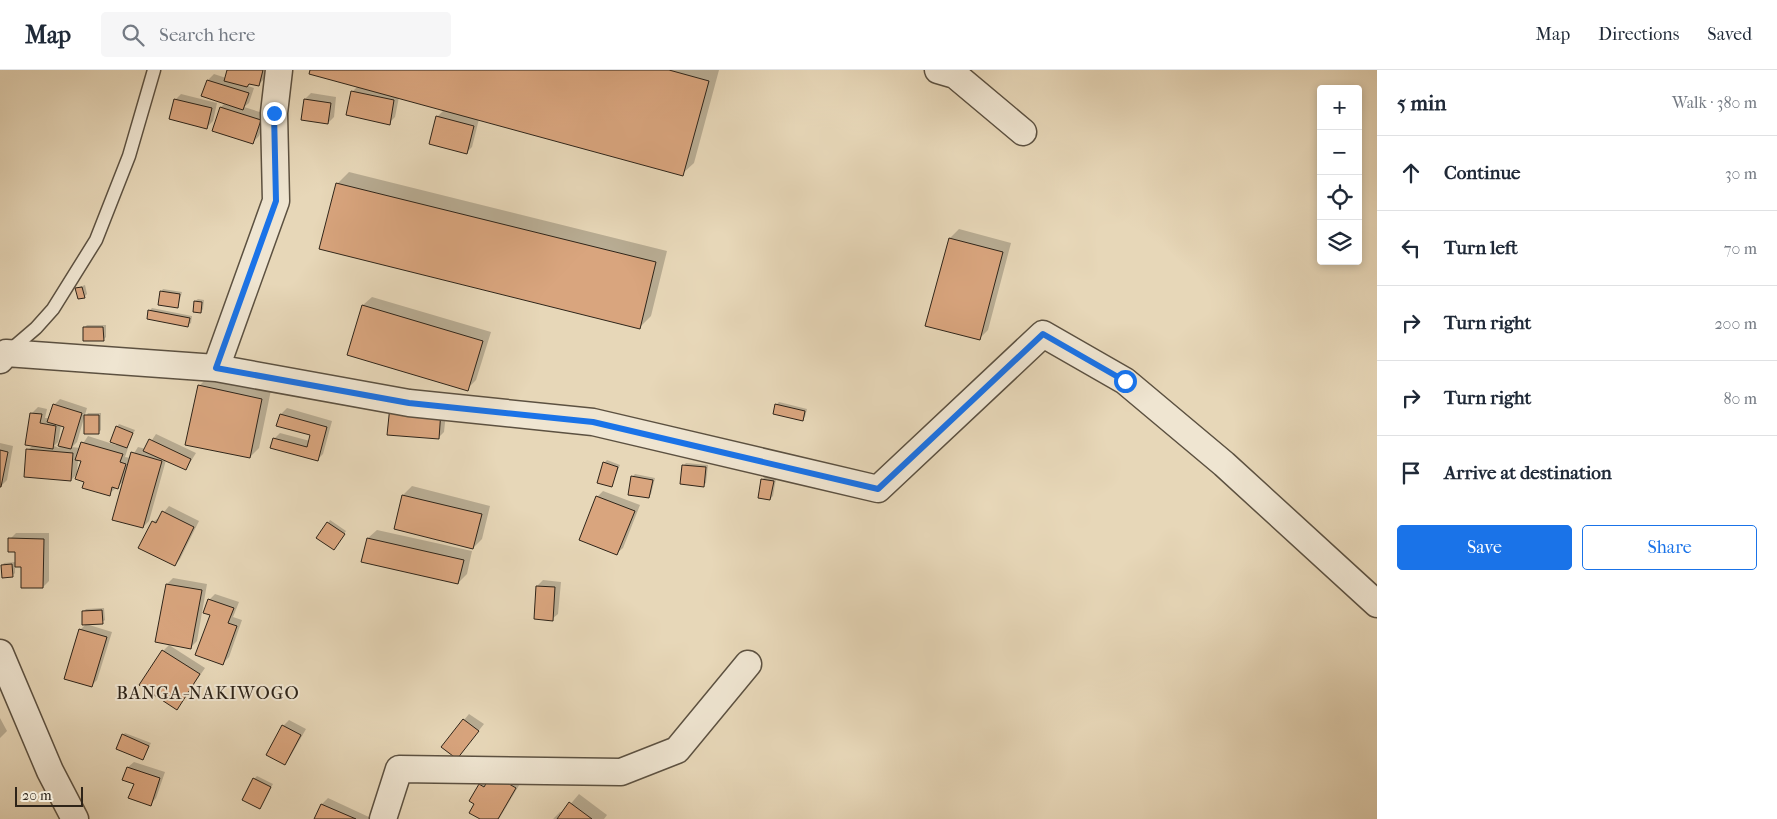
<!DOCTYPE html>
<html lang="en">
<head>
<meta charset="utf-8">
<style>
	:root { --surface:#fff; --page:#f6f6f7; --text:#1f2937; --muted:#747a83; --line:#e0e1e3; --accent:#1a73e8 }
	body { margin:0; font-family:"IM FELL French Canon",serif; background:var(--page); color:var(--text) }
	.controls { position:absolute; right:15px; top:15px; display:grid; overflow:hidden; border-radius:5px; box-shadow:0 2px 8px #0003 }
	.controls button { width:45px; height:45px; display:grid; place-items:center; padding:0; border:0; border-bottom:1px solid var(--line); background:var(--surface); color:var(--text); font:25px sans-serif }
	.scale { position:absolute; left:15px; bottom:12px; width:68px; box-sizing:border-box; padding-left:5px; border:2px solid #2e2419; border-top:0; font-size:14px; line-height:18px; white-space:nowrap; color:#2e2419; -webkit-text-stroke:4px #efe5d1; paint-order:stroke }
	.stop { position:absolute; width:15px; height:15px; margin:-11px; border:4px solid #1a73e8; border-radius:50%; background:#fff }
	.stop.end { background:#1a73e8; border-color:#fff; box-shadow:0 1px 5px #0008 }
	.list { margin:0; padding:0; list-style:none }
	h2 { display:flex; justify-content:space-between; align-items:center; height:65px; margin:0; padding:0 20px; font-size:21px }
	h2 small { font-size:16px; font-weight:400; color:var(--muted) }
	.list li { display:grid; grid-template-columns:32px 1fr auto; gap:15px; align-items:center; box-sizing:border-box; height:75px; padding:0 20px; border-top:1px solid var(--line) }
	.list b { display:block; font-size:19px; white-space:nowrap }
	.list em { font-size:16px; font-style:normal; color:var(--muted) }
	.actions { display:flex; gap:10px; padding:15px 20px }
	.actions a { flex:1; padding:11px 0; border:1px solid var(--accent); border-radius:5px; text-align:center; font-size:18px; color:var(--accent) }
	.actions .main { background:var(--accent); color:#fff }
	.icon { flex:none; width:28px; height:28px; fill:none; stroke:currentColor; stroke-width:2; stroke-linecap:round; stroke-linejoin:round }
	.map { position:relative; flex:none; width:1377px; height:749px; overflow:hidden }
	header { display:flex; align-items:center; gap:30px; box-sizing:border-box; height:70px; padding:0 25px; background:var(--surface); border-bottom:1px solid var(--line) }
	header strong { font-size:24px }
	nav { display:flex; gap:28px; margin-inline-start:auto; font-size:18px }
	.search { width:350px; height:45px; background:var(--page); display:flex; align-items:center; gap:12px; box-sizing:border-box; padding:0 18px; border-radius:5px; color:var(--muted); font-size:19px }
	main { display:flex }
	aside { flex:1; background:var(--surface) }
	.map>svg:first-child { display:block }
	.shadow { fill:#0003; fill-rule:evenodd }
	.building { fill:#d9a57e; stroke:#2e2419 }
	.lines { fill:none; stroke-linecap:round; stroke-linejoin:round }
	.service-casing { stroke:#5c5141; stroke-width:15 }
	.minor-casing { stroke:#5c5141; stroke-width:29 }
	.service { stroke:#efe5d1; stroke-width:12 }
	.minor { stroke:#efe5d1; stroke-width:26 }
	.route { stroke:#1a73e8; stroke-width:6 }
	.labels { text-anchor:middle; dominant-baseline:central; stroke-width:4; stroke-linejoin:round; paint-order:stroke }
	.quarter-label { font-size:18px; letter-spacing:1px; fill:#2e2419; stroke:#efe5d1 }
</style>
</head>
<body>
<header>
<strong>Map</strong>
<div class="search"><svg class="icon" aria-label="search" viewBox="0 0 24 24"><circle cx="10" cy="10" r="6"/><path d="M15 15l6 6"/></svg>Search here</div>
<nav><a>Map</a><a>Directions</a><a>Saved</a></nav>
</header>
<main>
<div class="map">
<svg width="1377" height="749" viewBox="0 0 1377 749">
	<rect width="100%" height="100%" fill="#e7d7b8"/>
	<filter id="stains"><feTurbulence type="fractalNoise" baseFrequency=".004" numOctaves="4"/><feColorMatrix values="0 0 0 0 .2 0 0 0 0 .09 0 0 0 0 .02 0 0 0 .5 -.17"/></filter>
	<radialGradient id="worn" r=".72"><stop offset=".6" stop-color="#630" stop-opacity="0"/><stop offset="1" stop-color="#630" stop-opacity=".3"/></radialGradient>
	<path class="shadow" d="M229,0H267L264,9L258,15L250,13L248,16L254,18L249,33L244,37L266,44L259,66L253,72L221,37L225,33L203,26L208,10L214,4L226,8Z
		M311,0H719L694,93L682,104L479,49L472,77L466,83L437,47L445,39L399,27L395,47L389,53L352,22L358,16Z
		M311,23L336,27L334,47L328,53L302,49L305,29Z
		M181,24L217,33L213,51L207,57L175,30Z
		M349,102L667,181L651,246L639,258L321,179L338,113Z
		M959,159L1011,173L988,260L979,269L950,168Z
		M85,215L87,224L84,227L77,218Z
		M163,219L182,222L178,236L161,222Z
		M372,227L491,262L476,310L467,319L363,235Z
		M198,229L204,230L203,239L201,242L195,231Z
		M152,238L192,246L191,253L188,255L149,241Z
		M87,255H106V267L103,270L84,258Z
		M208,307L271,320L259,378L250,387L199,316Z
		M60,329L87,338L77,372L72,377L80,378L88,366L116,375L117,357L119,354L135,360L126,378H128L125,387L131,388L138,377L146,379L156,364L196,383L186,399L166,390L149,451L143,457L124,411L109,424L86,411L82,390L78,389L77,404L71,410L28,380L33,375L32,343L38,337L47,339L45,348H50L54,335ZM61,355L65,356L59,378L54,376L58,372Z
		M779,332L807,339L805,347L802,350L776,335Z
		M447,334L444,362L438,368L388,363Z
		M287,338L332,351L323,384L317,390L274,369L280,363L310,371L312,364L281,344Z
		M88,343H101V360L98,363L86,346Z
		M0,373L13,376L7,410L1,416Z
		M607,390L620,395L611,416L604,393Z
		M686,393L708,395L706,413L703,415L683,396Z
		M635,404L655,408L651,424L649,427L632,407Z
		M765,407L776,409L773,426L770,429L762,410Z
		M412,416L490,436L482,469L473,478L403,425Z
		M603,421L640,435L623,478L617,483L597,427Z
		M169,436L199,451L180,489L175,495L153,452L160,447Z
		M330,450L346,461L336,476L328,453Z
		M377,460L472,481L467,504L458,513L368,468Z
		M16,463H49V511L43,517L23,496H15V503L13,505L2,496L4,493L16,492V481L10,469Z
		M173,508L207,514L197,571L191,577L167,514Z
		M543,510L561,512L558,544L552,549L537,516Z
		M215,524L239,532L233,547L242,550L229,587L223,593L209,530Z
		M104,538L105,550L102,552L83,542L86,539Z
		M86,554L112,562L97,610L91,616L80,560Z
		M169,575L205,598L177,638L163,581Z
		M469,644L484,654L457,688L464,650Z
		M0,648L7,661L0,668Z
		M289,650L306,659L290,687L285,693L268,684L283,656Z
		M125,663L151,673L143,689L123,665Z
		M134,692L165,702L156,728L151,734L128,697Z
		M257,706L273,714L260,737L254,709Z
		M486,709L521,712L499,749H482L480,715Z
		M579,724L607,745L604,749H553L560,742L563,743Z
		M328,728L371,748L370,749H315L322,734Z"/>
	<path class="building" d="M227,0H263L259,16L249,14L247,17L224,11Z
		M310,0H669L709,11L683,106L309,4Z
		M207,10L249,23L243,40L201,26Z
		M351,21L394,30L390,55L346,45Z
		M174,29L212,38L207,59L169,49Z
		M304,29L331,33L328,54L301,50Z
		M220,37L261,50L253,74L212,61Z
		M436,46L474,56L467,84L429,74Z
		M336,113L656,192L640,259L319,179Z
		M949,168L1003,182L980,270L925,256Z
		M82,217L85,228L78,229L75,218Z
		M160,221L180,224L178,238L158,235Z
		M194,231L202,232L201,243L193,242Z
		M362,235L483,271L468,321L347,285Z
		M148,240L190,248L188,257L147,249Z
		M83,257H103L104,271H83Z
		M198,315L262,329L250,388L185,375Z
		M53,334L82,343L71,379L58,376L64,357L47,352Z
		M775,334L805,341L803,351L773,344Z
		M390,336L441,340L439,369L387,365Z
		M30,343L42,344L40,353L56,356L53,379L25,375Z
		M280,344L327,357L318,391L270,378L273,368L307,377L310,365L276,356Z
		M84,345H99V364H84Z
		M116,356L133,363L127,378L110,372Z
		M149,369L191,389L186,400L143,381Z
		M81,372L123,384L120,392L126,394L118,419L112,417L110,426L82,418L84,412L75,409L81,391L75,390Z
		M26,379L73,383L71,411L24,407Z
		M0,380L8,382L1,417H0Z
		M131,382L162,391L143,458L112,450Z
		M603,392L618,397L612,417L597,413Z
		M682,395L706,397L704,417L680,414Z
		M631,406L653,410L649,428L628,425Z
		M761,409L774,411L770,430L758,428Z
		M402,425L482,444L473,479L394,459Z
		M596,426L635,441L617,485L579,470Z
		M162,441L194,457L175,496L138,478L152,451L156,453Z
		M327,452L345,464L334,480L316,468Z
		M8,468L44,469L43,518H21V497H15V482H8Z
		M367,468L464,490L458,514L361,492Z
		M12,494L13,507L2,508L1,495Z
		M166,514L202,520L191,579L155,572Z
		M536,516L555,517L553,551L534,549Z
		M208,529L234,538L228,553L237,556L223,595L195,585L210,545L203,543Z
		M102,540L103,554L82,555V541Z
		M79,559L107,567L92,617L64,609Z
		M162,580L200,604L177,640L139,615Z
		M463,649L479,661L457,689L441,677Z
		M282,655L301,665L285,695L266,685Z
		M122,664L149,676L143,690L116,679Z
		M127,697L160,708L151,736L128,728L134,714L122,710Z
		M492,704L516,718L498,749H480L469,743L474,734L469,731L479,714L484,717Z
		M253,708L271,717L260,739L242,730Z
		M569,732L592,749H557Z
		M321,734L356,749H314Z"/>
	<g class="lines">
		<defs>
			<path id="service" d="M8,282L36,258L53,239L96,170L129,86L154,0"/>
			<path id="minor" d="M938,0L955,5L1023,62
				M0,290L6,283L216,298L409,333L593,352L878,419L1043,264L1125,311L1224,394L1377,534
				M216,298L276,131L274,43L279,0
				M0,583L50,701L75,749
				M383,749L399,699L621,702L677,680L748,594"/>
		</defs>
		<use href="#service" class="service-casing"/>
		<use href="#minor" class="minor-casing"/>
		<use href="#service" class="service"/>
		<use href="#minor" class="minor"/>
	</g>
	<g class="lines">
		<path class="route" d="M274,43L276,131L216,298L409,333L593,352L878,419L1043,264L1125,311"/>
	</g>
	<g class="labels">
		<g class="quarter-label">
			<text x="208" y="623">BANGA-NAKIWOGO</text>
		</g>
	</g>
	<rect width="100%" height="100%" filter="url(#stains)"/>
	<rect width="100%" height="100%" fill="url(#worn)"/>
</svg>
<div class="controls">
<button>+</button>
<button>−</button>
<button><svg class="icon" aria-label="locate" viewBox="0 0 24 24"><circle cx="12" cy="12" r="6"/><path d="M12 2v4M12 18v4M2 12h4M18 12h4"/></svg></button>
<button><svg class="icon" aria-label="layers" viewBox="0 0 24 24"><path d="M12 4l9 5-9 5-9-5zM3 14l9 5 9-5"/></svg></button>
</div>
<div class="scale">20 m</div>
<div class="stop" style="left:1125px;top:311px"></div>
<div class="stop end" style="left:274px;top:43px"></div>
</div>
<aside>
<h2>5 min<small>Walk · 380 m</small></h2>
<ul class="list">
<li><svg class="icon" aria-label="ahead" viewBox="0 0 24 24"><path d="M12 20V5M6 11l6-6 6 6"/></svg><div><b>Continue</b></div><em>30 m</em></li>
<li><svg class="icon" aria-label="left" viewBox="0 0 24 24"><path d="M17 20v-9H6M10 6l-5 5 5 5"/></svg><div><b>Turn left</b></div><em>70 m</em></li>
<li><svg class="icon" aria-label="right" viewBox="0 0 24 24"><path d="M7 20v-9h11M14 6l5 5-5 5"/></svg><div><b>Turn right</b></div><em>200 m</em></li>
<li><svg class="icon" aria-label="right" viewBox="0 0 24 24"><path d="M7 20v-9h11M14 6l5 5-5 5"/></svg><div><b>Turn right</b></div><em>80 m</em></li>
<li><svg class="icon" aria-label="arrive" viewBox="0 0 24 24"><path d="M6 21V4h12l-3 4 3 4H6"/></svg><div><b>Arrive at destination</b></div></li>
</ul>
<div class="actions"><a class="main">Save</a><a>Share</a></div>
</aside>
</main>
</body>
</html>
